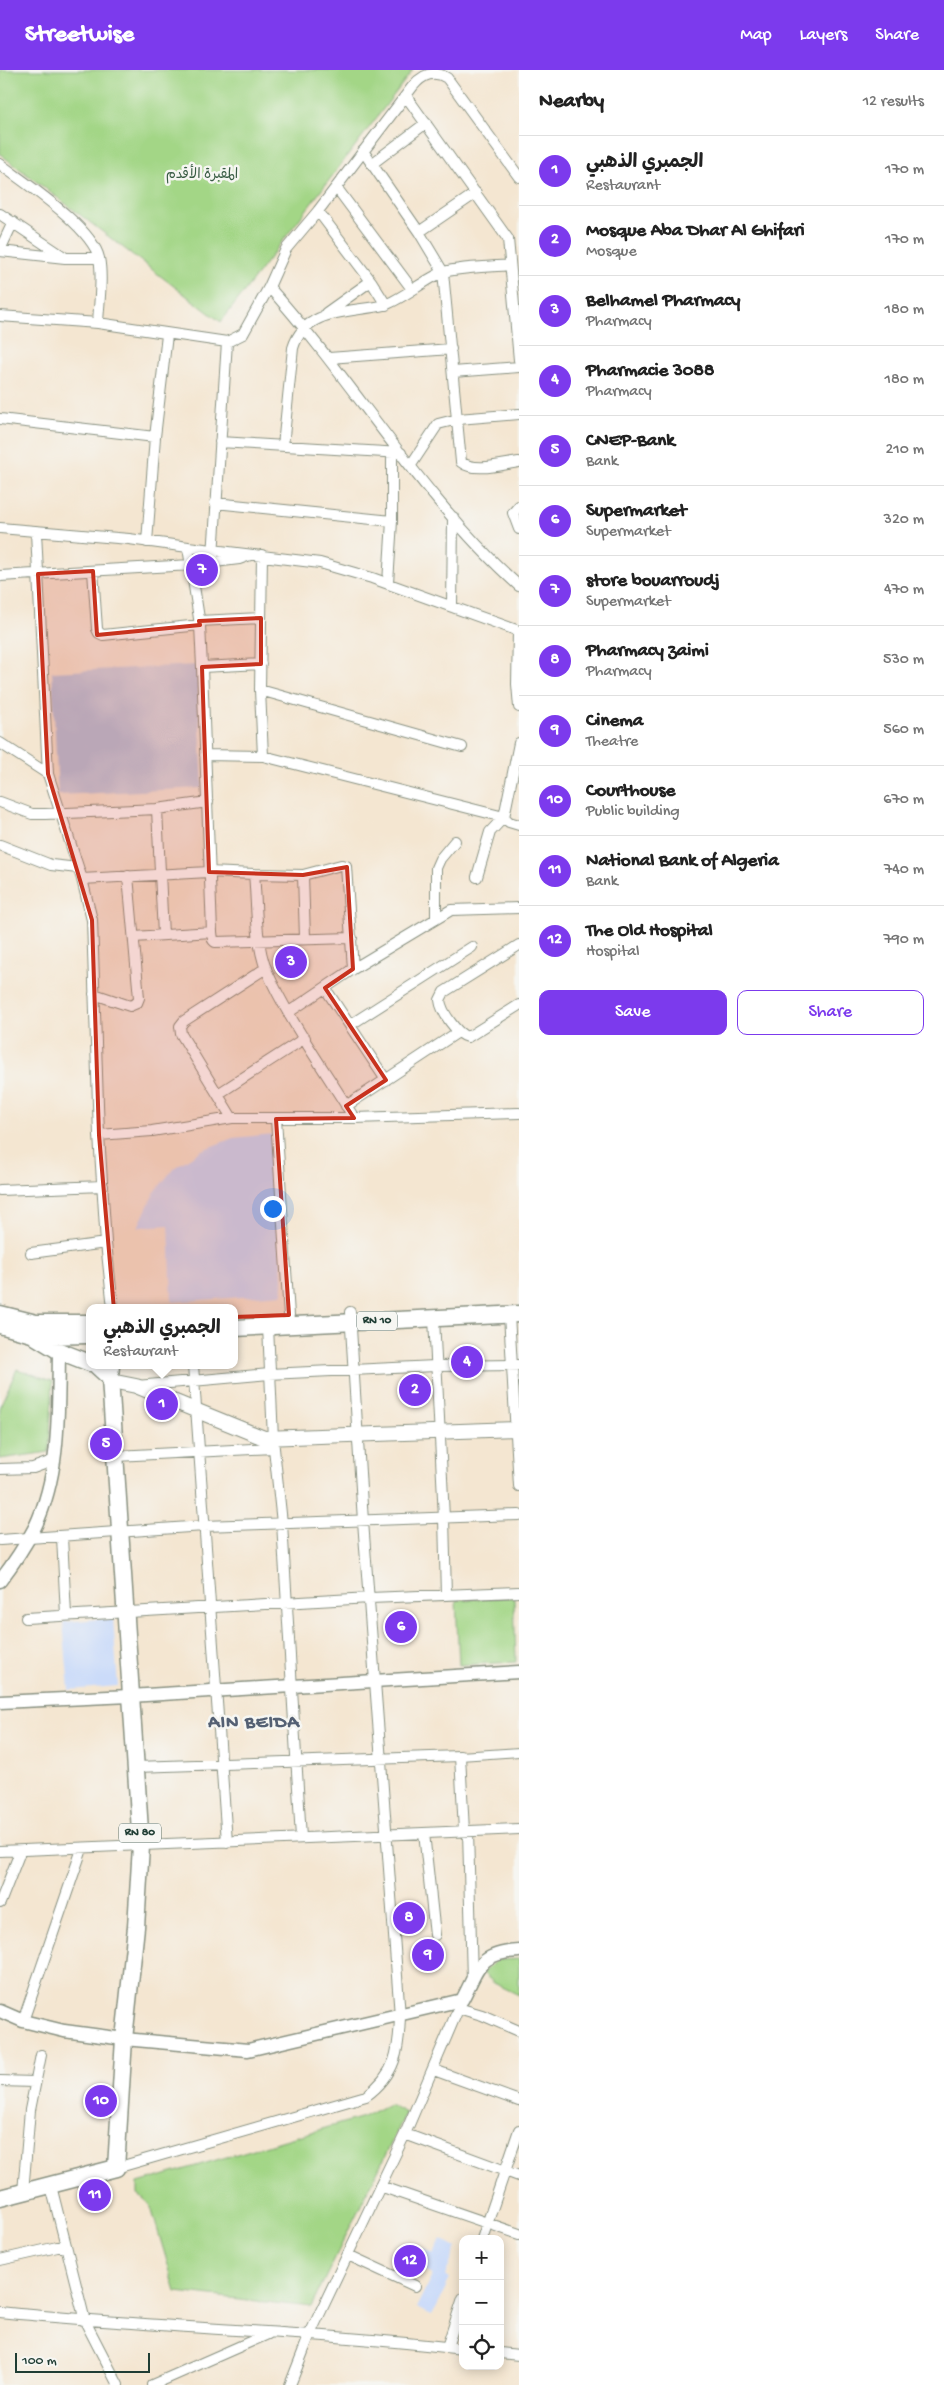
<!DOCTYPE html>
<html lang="en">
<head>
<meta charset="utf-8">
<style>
	:root { --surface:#fff; --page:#f2f2f2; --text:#222; --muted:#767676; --line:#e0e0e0; --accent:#7c3aed }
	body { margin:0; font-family:"Gochi Hand","Playpen Sans Arabic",sans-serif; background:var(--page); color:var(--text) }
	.controls { position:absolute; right:15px; bottom:15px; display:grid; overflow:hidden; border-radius:10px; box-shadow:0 2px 12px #0003 }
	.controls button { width:45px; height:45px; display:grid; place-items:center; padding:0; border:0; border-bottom:1px solid var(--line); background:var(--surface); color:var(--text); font:25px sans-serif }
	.scale { position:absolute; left:15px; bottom:12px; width:135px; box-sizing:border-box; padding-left:5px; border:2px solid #1f3d34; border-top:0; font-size:14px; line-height:18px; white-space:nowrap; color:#1f3d34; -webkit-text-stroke:4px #f6f6f2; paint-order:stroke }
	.you { position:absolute; left:272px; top:1138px; width:18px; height:18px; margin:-12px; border:4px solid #fff; border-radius:50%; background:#1a73e8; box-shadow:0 0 0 8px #1a73e833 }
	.badge { display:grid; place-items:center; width:32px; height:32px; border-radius:50%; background:var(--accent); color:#fff; font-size:16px; font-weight:700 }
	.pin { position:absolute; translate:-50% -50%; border:2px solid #fff; box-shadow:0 1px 5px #0006 }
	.popup { position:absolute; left:86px; top:1234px; width:152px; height:65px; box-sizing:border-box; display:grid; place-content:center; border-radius:10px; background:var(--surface); filter:drop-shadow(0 1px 4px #0005); font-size:16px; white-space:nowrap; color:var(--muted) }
	.popup b { font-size:19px; color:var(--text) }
	.popup::after { content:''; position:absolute; left:50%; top:100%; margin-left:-10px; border:10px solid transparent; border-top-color:var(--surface) }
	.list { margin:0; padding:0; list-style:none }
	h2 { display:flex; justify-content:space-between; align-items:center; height:65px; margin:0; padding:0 20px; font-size:21px }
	h2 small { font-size:16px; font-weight:400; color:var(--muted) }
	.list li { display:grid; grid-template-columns:32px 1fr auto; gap:15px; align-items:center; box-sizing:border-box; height:70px; padding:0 20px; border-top:1px solid var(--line) }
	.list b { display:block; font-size:19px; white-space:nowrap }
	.list p { margin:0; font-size:16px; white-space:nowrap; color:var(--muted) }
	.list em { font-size:16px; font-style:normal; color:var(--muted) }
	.actions { display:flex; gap:10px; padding:15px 20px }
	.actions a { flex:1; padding:11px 0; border:1px solid var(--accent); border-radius:10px; text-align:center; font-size:18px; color:var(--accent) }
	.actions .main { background:var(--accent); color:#fff }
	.icon { flex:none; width:28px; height:28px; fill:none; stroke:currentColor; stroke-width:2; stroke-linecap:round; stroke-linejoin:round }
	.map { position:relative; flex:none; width:519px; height:2315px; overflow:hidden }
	header { display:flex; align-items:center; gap:30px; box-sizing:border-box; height:70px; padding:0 25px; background:var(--accent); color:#fff }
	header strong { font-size:24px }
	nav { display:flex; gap:28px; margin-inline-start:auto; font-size:18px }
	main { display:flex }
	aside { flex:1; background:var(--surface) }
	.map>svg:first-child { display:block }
	.built { fill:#cbdbf9 }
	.industrial { fill:#b7c5de }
	.green { fill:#a3d686; stroke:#618a5d }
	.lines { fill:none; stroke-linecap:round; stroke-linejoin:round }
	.pedestrian-casing { stroke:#8a9282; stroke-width:10 }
	.minor-casing { stroke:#8a9282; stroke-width:12 }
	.tertiary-casing { stroke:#8a9282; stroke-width:15 }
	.secondary-casing { stroke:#8a9282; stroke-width:16 }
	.primary-casing { stroke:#8a9282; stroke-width:19 }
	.pedestrian { stroke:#fff; stroke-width:8 }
	.minor { stroke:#fff; stroke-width:10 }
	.tertiary { stroke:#fff; stroke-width:12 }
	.secondary { stroke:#fff; stroke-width:14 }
	.primary { stroke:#fff; stroke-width:16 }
	.marked { fill:#c8321e; fill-opacity:0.2; stroke:#c8321e; stroke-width:4; stroke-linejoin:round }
	.labels { text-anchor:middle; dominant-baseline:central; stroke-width:5; stroke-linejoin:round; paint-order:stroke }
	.shield { fill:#f6f6f2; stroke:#60746d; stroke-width:1 }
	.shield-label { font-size:12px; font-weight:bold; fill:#1f3d34 }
	.park-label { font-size:14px; fill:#395c44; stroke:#f6f6f2 }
	.district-label { font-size:19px; font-weight:bold; letter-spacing:1px; fill:#546073; stroke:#f6f6f2 }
</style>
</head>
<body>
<header>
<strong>Streetwise</strong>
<nav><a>Map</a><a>Layers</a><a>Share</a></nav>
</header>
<main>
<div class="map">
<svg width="519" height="2315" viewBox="0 0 519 2315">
	<rect width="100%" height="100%" fill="#f6f6f2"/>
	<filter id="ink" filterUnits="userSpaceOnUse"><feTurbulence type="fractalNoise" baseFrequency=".02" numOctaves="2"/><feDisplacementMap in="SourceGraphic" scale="10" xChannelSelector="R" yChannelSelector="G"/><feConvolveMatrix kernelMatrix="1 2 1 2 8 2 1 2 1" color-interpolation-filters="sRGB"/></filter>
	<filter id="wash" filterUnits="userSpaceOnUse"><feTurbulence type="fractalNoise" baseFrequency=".0096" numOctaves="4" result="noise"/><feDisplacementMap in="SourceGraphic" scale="20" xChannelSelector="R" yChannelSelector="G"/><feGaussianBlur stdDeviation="1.12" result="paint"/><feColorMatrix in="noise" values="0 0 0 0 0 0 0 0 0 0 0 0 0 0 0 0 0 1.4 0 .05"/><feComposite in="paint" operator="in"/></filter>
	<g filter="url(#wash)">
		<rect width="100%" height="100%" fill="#f4e6d1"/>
		<path class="built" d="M274,1064L283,1224L172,1232L169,1155L138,1157L154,1123L174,1098L202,1080L233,1068Z
			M113,1548L118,1616L69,1620L63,1552Z
			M441,2169L457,2177L445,2206L450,2209L432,2245L416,2238L433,2204L403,2189L411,2173L434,2184Z"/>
		<path class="industrial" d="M197,595L203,718L58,725L52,602Z"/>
		<path class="green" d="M0,0H413L221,252L0,84Z
			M17,1299L53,1311L49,1382L0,1389V1336Z
			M514,1527L516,1592L459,1595L456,1530Z
			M519,1889V1925L494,1913L483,1903L496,1890Z
			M389,2034L406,2043L311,2237L176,2222L150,2134L138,2124V2113L363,2047Z"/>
	</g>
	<g filter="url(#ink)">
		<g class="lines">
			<defs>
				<path id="pedestrian" d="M460,1686L519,1682"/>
				<path id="minor" d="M406,26L508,169L519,290
					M363,81L419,162L443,202L461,392C475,403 503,394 519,392
					M373,93L426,53
					M0,94C26,114 92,157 99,188C103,208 99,232 98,253
					M336,117L412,219
					M318,141L371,211L326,243
					M0,144L64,187
					M419,162L476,123
					M0,180L13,152
					M0,181L65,188H99
					M371,211L386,235
					M269,217C355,313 422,429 519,516
					M0,246L98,253L227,272L243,264L269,217L286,179L318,141L413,16C423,4 434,0 447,8L519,107
					M329,288L451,279
					M453,302L519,297
					M0,349L155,367
					M220,372L401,383
					M283,376L293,278C305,237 352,243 384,235C397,232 425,210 441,203C455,197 492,197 510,195
					M411,395L438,354L458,349L519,344
					M215,433L392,451
					M519,436L513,443L519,459
					M0,458L129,469L188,477L200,555L202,597L212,862L134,867
					M36,462L48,704L82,809L92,850L99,1065L106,1173L113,1238
					M147,472L155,367L167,265
					M188,477L320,493L372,508L519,561
					M262,485L260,620L263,686
					M213,486L227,272
					M93,501L97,559L99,563L103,565L200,555
					M0,506L191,495L239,489L250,485
					M388,513L392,451V383
					M452,537L453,447
					M199,551L261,548
					M518,561L517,614L519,637
					M202,597L261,594
					M260,620L462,677
					M0,673L48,704
					M205,685L263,686L504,747L509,752L519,755
					M0,732L32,744H45L157,739L163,865
					M157,739L208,732
					M0,775L51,795L78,798
					M254,804L303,805L341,795L346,796L353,899
					M303,805L305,868
					M477,807L490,762L504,747L519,673
					M82,809L209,802L254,804C257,833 255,871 266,899C287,948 326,1002 354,1048
					M436,849V798L440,789L455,771
					M212,862L213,870L215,872L352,868
					M519,875L444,922L440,930C441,941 457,965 468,967L519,935
					M325,918L386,1010
					M94,924L130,936L137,933L139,928L128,806
					M289,942L353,899L451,840L519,838
					M350,955L472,877
					M218,1024L305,968
					M346,1036L458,962
					M232,1048L181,964L180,956L184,951L266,898
					M276,1049L289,1245
					M99,1065L152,1061L232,1048H354L519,1043
					M0,1120L103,1116
					M31,1183L106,1173
					M509,1245L519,1416
					M434,1248L444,1448L446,1525
					M268,1256L273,1369L282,1453L301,1768
					M193,1295L227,1772
					M137,1316L269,1304L435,1296L519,1295
					M116,1386L274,1378
					M0,1399L33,1398L55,1390
					M62,1467L66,1545
					M0,1470L204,1456L519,1445
					M26,1548L370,1528L519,1522
					M136,1697L460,1686L464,1761
					M468,1761L472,1910
					M424,1763L435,1865
					M0,1781L519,1759
					M0,1833L20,1782
					M458,1938L482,1945L519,1961
					M23,1951L82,1779
					M434,2000L519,2031
					M0,2011L34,2012
					M405,2064L519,2106
					M116,2098L366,2026C396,2004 399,1981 400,1946L363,1451L350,1242
					M51,2116L85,2251L118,2315
					M380,2116L519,2164
					M23,2122L30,2040L41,1985
					M482,2169L519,2060
					M348,2185L415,2216
					M0,2190L66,2175
					M0,2242C154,2258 309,2261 463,2279
					M447,2277L463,2228
					M500,2283L519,2285
					M152,2315L268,2264
					M290,2315L310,2264L405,2064L462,1930"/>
				<path id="tertiary" d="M0,1511C13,1494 25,1476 35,1457C61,1402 58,1340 59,1281
					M0,1632L130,1626L519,1602
					M0,1941L23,1951L64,1961L124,1969L248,1980L462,1930C479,1898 478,1883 519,1881"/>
				<path id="secondary" d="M111,1311L136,1316L264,1368L519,1359"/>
				<path id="primary" d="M0,1244L36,1253H90
					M0,1255L39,1266L90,1265
					M234,1258L519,1244
					M36,1267L59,1281L90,1293
					M97,1296L110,1308L111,1295
					M0,2128L116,2098L124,1969L136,1857L141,1776L110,1308"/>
			</defs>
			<use href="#pedestrian" class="pedestrian-casing"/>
			<use href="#minor" class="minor-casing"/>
			<use href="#tertiary" class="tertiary-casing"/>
			<use href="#secondary" class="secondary-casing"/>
			<use href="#primary" class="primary-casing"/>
			<use href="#pedestrian" class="pedestrian"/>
			<use href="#minor" class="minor"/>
			<use href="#tertiary" class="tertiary"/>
			<use href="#secondary" class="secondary"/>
			<use href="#primary" class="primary"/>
		</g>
	</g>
	<path class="marked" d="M93,501L97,565L200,555L199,551L261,548V594L202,597L209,802L303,805L347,797L353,899L325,918L386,1010L346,1036L354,1048L276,1049L289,1245L115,1251L99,1065L92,850L48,704L38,504Z"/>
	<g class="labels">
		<g class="shield">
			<rect x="357" y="1241.5" width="40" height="19" rx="4"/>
			<rect x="119" y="1753.5" width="42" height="19" rx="4"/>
		</g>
		<g class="shield-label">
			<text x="377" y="1251">RN 10</text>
			<text x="140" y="1763">RN 80</text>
		</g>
		<g class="park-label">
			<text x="202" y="105">المقبرة الأقدم</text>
		</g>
		<g class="district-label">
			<text x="254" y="1653">AIN BEIDA</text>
		</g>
	</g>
</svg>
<div class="controls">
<button>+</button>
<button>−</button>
<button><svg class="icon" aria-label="locate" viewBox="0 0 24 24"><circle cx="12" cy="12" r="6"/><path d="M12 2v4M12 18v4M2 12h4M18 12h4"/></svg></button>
</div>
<div class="scale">100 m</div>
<div class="you"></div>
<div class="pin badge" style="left:162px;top:1334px">1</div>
<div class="popup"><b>الجمبري الذهبي</b>Restaurant</div>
<div class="pin badge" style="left:415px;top:1320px">2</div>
<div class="pin badge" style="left:291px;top:892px">3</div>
<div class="pin badge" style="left:467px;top:1292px">4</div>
<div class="pin badge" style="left:106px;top:1374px">5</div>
<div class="pin badge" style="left:401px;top:1557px">6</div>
<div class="pin badge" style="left:202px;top:500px">7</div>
<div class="pin badge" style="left:409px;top:1848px">8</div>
<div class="pin badge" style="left:428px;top:1885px">9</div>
<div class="pin badge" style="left:101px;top:2031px">10</div>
<div class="pin badge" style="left:95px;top:2125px">11</div>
<div class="pin badge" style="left:410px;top:2191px">12</div>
</div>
<aside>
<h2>Nearby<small>12 results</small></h2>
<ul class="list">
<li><span class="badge">1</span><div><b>الجمبري الذهبي</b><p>Restaurant</p></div><em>170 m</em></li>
<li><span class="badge">2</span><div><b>Mosque Aba Dhar Al Ghifari</b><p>Mosque</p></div><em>170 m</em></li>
<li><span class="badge">3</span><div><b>Belhamel Pharmacy</b><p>Pharmacy</p></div><em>180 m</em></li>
<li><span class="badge">4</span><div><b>Pharmacie 3088</b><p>Pharmacy</p></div><em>180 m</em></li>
<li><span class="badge">5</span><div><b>CNEP-Bank</b><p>Bank</p></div><em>210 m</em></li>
<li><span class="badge">6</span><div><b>Supermarket</b><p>Supermarket</p></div><em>320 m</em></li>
<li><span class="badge">7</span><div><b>store bouarroudj</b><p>Supermarket</p></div><em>470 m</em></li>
<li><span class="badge">8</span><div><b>Pharmacy zaimi</b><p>Pharmacy</p></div><em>530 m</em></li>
<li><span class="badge">9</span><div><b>Cinema</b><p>Theatre</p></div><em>560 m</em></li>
<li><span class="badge">10</span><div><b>Courthouse</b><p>Public building</p></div><em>670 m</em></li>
<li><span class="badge">11</span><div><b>National Bank of Algeria</b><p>Bank</p></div><em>740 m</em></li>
<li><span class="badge">12</span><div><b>The Old Hospital</b><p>Hospital</p></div><em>790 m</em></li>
</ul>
<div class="actions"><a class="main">Save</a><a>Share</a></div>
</aside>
</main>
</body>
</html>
